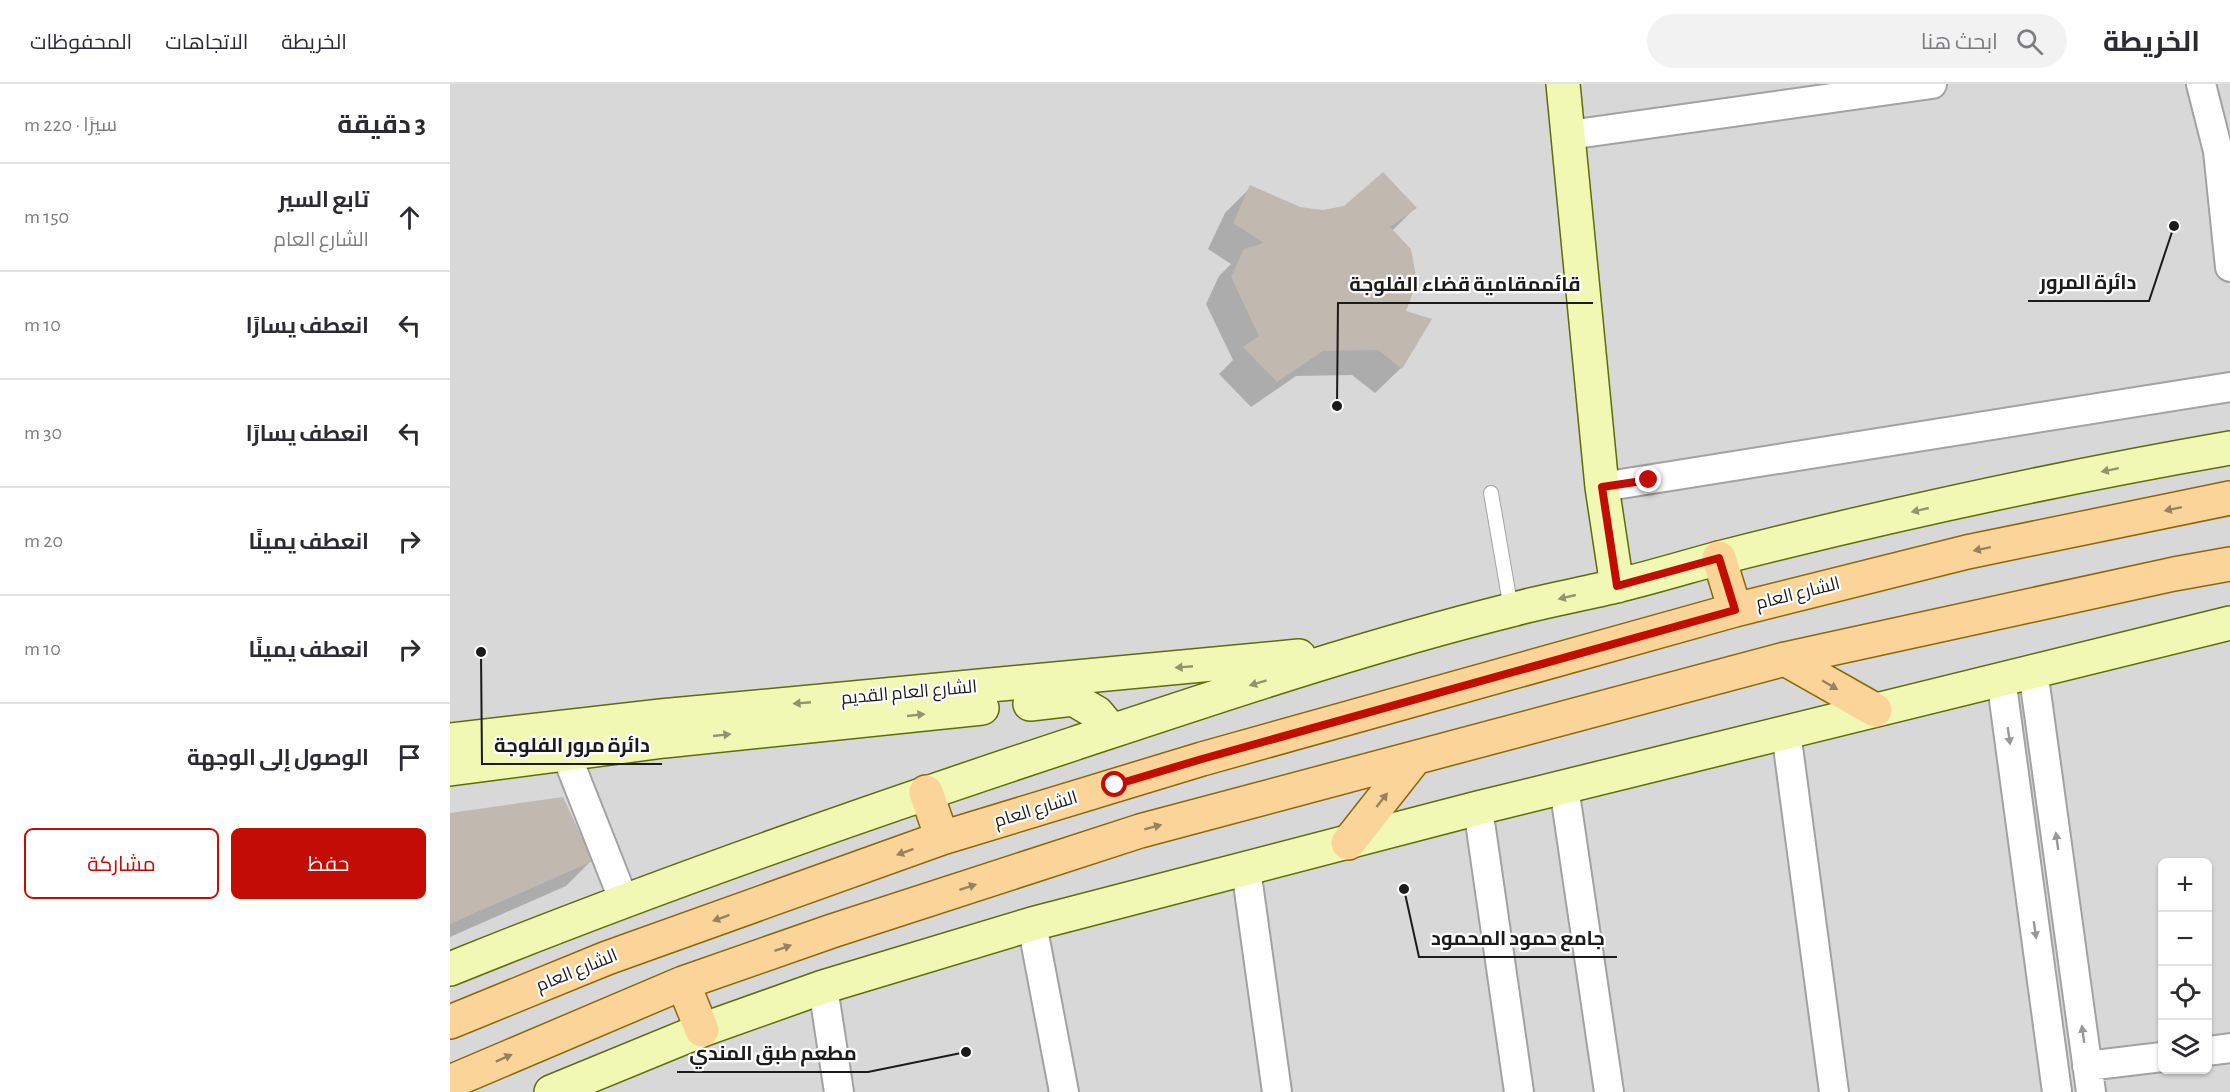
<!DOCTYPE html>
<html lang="ar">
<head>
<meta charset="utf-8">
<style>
	:root { --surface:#fff; --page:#f2f2f3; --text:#2b2b33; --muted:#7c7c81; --line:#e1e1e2; --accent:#c20c04 }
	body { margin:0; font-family:"Alegreya Sans",Cairo,sans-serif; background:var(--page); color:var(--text); direction:rtl }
	.controls { position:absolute; right:18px; bottom:18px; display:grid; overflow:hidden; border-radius:9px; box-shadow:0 2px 4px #0004 }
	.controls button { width:54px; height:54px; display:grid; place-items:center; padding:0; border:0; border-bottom:2px solid var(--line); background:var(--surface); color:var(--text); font:30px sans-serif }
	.stop { position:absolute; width:18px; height:18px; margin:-14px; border:4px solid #c20c04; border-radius:50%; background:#fff }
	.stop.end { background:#c20c04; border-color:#fff; box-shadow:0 2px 6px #0008 }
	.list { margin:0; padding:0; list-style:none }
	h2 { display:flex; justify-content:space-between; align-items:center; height:78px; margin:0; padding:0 24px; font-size:26px }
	h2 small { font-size:20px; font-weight:400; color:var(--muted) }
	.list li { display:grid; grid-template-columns:39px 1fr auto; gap:18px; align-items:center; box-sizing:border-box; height:108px; padding:0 24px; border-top:2px solid var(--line) }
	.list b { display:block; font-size:22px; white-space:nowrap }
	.list p { margin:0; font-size:20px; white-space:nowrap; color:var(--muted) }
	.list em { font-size:20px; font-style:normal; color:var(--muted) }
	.actions { display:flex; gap:12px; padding:18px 24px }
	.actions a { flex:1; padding:14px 0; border:2px solid var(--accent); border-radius:9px; text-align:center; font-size:21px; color:var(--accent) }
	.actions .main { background:var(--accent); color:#fff }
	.icon { flex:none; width:33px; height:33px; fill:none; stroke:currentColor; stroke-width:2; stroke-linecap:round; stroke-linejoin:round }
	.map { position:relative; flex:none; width:1780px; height:1008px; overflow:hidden; direction:ltr }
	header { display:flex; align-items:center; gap:36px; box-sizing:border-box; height:84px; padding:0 30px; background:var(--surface); border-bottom:2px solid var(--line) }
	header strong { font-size:28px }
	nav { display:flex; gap:33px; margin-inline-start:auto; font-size:21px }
	.search { width:420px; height:54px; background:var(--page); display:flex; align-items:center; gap:15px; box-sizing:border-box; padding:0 21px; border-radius:33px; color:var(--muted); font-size:22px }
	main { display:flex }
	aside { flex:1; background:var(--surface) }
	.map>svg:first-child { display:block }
	.residential { fill:#d9d8d8; fill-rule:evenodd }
	.shadow { fill:#0003 }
	.building { fill:#c1b8b0 }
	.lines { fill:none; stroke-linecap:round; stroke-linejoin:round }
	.lane-casing { stroke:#a2a2a2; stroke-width:16 }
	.street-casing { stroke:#a2a2a2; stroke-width:32 }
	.secondary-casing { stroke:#5e6d06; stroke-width:36 }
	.primary-casing { stroke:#8f6703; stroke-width:36 }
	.lane { stroke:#fff; stroke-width:14 }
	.street { stroke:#fff; stroke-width:28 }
	.secondary { stroke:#f1f8b3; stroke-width:33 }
	.primary { stroke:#fad498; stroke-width:33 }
	.oneway { fill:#91956f }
	.oneway2 { fill:#968160 }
	.oneway3 { fill:#989898 }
	.route { stroke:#c20c04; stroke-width:8 }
	.labels { text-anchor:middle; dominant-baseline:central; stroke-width:4.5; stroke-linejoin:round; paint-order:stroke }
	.street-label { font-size:18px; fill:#1b1b1b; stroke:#fff }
	.leader { fill:none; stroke:#1b1b1b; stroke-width:2 }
	.callout-dot { fill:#1b1b1b; stroke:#fff; stroke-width:2 }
	.callout-label { font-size:20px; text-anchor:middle; font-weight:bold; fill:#1b1b1b; stroke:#fff; stroke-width:4.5; stroke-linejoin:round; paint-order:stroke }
</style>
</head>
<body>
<header>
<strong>الخريطة</strong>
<div class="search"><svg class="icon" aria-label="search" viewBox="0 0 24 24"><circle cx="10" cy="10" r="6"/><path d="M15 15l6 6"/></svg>ابحث هنا</div>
<nav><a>الخريطة</a><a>الاتجاهات</a><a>المحفوظات</a></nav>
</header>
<main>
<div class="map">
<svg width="1780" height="1008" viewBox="0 0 1780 1008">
	<rect width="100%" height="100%" fill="#ede9e0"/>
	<path class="residential" d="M0,0H1780V1008H0ZM1712,778H1758V986H1712Z"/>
	<path class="shadow" d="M801,103L850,124L873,128L965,124L942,147L954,228L951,284L925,309L902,291L846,292L801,323L769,290L783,276L756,220L769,192L781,180L758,165L775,129Z
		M0,730L141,777L116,802L0,853Z"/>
	<path class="building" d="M933,88L967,124L940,143L961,165L967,198L956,227L982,235L952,285L928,266L873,267L827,298L793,263L809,252L781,193L794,165L814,159L783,139L800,101L850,123L873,126L894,122Z
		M113,713L143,777L0,840V729Z"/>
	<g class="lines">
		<defs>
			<path id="lane" d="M1041,409L1061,525"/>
			<path id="street" d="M1751,0L1768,67L1780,183
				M1119,51L1482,0
				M1152,403L1780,303
				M1583,586L1641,1008
				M1551,594L1607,1008
				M1336,648L1384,1008
				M116,670L174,817
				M1114,703L1159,1008
				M1028,724L1069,1008
				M796,785L827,1008
				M582,840L614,1008
				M373,903L389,1008
				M1758,967L1780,964
				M1637,982L1712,973"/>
			<path id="secondary" d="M1113,0L1152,403L1167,502
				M580,620L623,615L647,629L662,647
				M0,656L211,632L849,572
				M0,685L214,657L532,624
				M0,885C205,802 414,729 623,660C768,612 913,563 1061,526C1097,516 1134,510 1170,501C1203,493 1236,483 1269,474C1438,431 1608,394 1780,364
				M101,1008L252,946L373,903L582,840L1028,724L1780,539"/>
			<path id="primary" d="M1269,474L1285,526
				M1335,575L1425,626
				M476,708L492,754
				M898,759L965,674
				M233,899L252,946
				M0,938L157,874L492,754L752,675L1285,526L1517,468L1780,414
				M0,998L233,899L382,847L690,747L1335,575L1724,490L1780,480"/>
		</defs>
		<use href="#lane" class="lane-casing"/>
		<use href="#street" class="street-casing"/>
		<use href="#secondary" class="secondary-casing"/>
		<use href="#primary" class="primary-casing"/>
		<use href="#lane" class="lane"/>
		<use href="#street" class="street"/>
		<use href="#secondary" class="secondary"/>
		<use href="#primary" class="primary"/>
	</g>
	<defs><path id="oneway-solid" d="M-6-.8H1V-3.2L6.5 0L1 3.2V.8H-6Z" transform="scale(1.5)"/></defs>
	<g class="oneway">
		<use href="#oneway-solid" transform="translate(1660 386) rotate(168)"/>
		<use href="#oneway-solid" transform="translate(1470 426) rotate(167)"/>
		<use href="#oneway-solid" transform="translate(1117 513) rotate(167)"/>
		<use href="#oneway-solid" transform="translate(734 583) rotate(175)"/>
		<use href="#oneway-solid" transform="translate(808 599) rotate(163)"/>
		<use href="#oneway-solid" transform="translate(352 619) rotate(175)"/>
		<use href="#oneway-solid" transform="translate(466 631) rotate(-6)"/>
		<use href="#oneway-solid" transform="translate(272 651) rotate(-6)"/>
	</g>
	<g class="oneway2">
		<use href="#oneway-solid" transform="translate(1723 425) rotate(168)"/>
		<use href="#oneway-solid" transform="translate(1532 465) rotate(168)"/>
		<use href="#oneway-solid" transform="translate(1380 601) rotate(30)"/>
		<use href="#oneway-solid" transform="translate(932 716) rotate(-52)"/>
		<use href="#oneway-solid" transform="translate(703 743) rotate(-15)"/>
		<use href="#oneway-solid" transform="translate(455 768) rotate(160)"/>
		<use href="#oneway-solid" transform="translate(518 803) rotate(-18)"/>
		<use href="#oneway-solid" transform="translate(271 834) rotate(160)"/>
		<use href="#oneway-solid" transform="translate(333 864) rotate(-19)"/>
		<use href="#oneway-solid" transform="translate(54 974) rotate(-24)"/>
	</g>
	<g class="oneway3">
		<use href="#oneway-solid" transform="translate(1559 652) rotate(82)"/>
		<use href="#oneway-solid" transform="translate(1607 757) rotate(-98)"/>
		<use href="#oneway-solid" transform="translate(1585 846) rotate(82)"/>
		<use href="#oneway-solid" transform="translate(1633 950) rotate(-98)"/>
	</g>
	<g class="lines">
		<path class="route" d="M665,701L752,675L1285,526L1269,474L1167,502L1152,403L1199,396"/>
	</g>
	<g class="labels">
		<g class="street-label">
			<text transform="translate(1348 510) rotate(-14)">الشارع العام</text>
			<text transform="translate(459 609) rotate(-5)">الشارع العام القديم</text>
			<text transform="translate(586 726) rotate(-17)">الشارع العام</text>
			<text transform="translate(127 887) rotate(-22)">الشارع العام</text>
		</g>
	</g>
	<path class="leader" d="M1724 142L1699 217H1578M887 322L888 219H1143M31 568L32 680H212M954 805L969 873H1167M516 968L418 988H227"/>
	<g class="callout-dot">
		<circle cx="1724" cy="142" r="6"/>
		<circle cx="887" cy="322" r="6"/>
		<circle cx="31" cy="568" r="6"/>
		<circle cx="954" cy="805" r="6"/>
		<circle cx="516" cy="968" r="6"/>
	</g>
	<g class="callout-label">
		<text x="1638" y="205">دائرة المرور</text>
		<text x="1015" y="207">قائممقامية قضاء الفلوجة</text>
		<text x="122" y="668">دائرة مرور الفلوجة</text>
		<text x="1068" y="861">جامع حمود المحمود</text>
		<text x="323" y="976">مطعم طبق المندي</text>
	</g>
</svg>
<div class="controls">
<button>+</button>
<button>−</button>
<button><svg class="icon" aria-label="locate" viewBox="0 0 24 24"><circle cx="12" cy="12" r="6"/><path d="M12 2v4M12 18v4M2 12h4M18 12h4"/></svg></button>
<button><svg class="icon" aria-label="layers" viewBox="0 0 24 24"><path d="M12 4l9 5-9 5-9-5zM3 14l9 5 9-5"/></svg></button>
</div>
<div class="stop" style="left:665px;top:701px"></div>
<div class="stop end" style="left:1199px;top:396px"></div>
</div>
<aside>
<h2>3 دقيقة<small>سيرًا · 220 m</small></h2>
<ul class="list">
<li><svg class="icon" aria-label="ahead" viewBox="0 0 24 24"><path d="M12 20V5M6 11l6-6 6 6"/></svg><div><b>تابع السير</b><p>الشارع العام</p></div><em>150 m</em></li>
<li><svg class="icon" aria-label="left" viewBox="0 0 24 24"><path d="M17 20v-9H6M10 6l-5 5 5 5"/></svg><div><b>انعطف يسارًا</b></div><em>10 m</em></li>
<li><svg class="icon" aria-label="left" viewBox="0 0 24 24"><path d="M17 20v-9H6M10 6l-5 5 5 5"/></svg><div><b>انعطف يسارًا</b></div><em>30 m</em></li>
<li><svg class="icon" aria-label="right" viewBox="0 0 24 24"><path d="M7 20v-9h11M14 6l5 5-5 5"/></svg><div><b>انعطف يمينًا</b></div><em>20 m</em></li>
<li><svg class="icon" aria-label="right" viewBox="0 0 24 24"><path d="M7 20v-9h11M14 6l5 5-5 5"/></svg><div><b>انعطف يمينًا</b></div><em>10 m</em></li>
<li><svg class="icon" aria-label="arrive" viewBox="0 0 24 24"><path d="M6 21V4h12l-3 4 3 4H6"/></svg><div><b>الوصول إلى الوجهة</b></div></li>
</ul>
<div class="actions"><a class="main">حفظ</a><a>مشاركة</a></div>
</aside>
</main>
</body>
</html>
